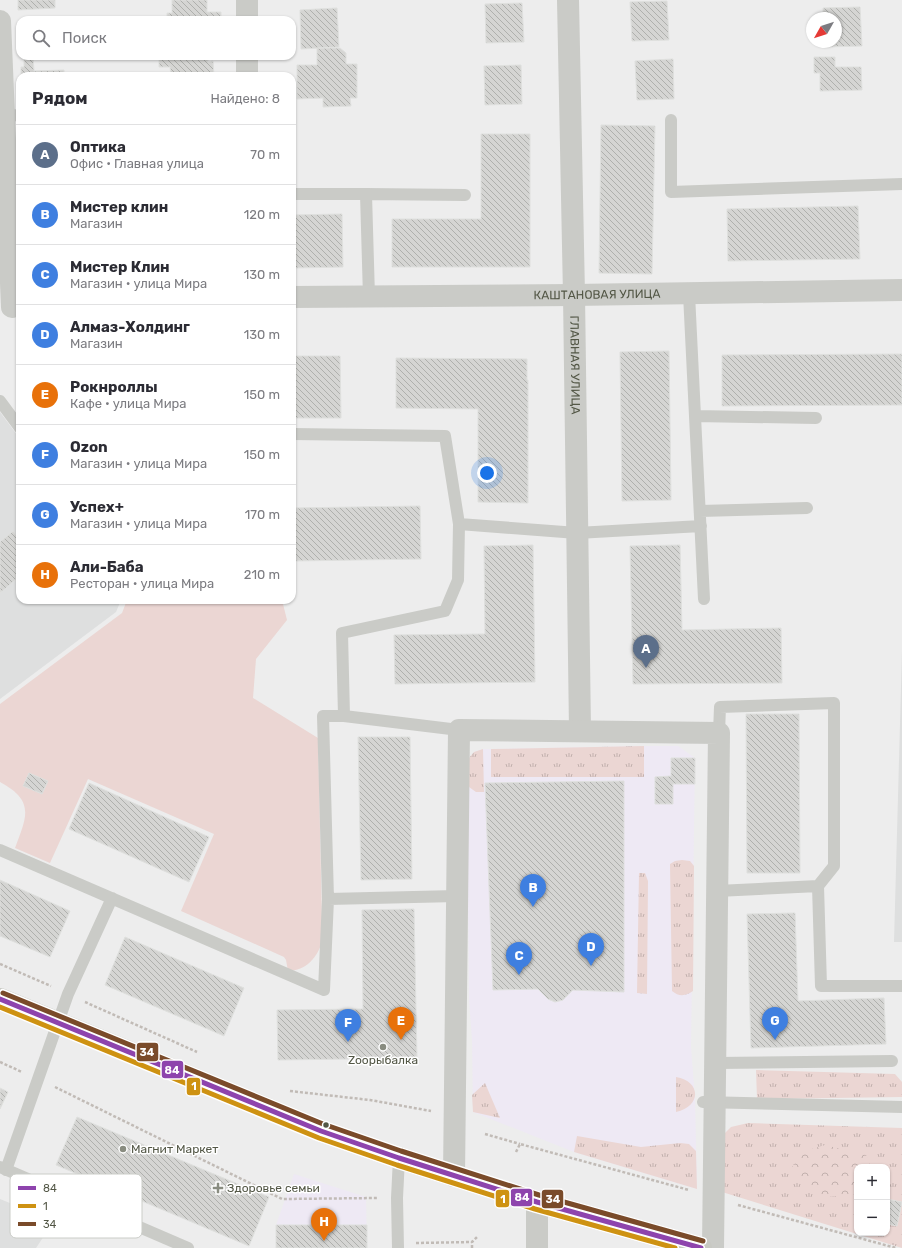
<!DOCTYPE html>
<html lang="ru">
<head>
<meta charset="utf-8">
<style>
	:root { --surface:#fff; --page:#f7f7f7; --text:#2b2b33; --muted:#7c7c81; --line:#e1e1e2; --accent:#898c80 }
	body { margin:0; font-family:Rubik,sans-serif; background:var(--page); color:var(--text) }
	.controls { position:absolute; right:12px; bottom:12px; display:grid; overflow:hidden; border-radius:8px; box-shadow:0 1px 3px #0004 }
	.controls button { width:36px; height:36px; display:grid; place-items:center; padding:0; border:0; border-bottom:1px solid var(--line); background:var(--surface); color:var(--text); font:20px sans-serif }
	.compass { position:absolute; left:806px; top:12px; width:36px; height:36px; border-radius:50%; background:var(--surface); box-shadow:0 1px 3px #0004; rotate:231deg }
	.you { position:absolute; left:487px; top:473px; width:14px; height:14px; margin:-10px; border:3px solid #fff; border-radius:50%; background:#1a73e8; box-shadow:0 0 0 6px #1a73e833 }
	.badge { display:grid; place-items:center; width:26px; height:26px; border-radius:50%; background:var(--accent); color:#fff; font-size:13px; font-weight:700 }
	.pin { position:absolute; translate:-50% -33px; filter:drop-shadow(0 1px 2px #0008) }
	.pin::after { content:''; position:absolute; top:21px; width:14px; height:12px; background:inherit; clip-path:polygon(0 0,100% 0,50% 100%) }
	.list { margin:0; padding:0; list-style:none }
	h2 { display:flex; justify-content:space-between; align-items:center; height:52px; margin:0; padding:0 16px; font-size:17px }
	h2 small { font-size:13px; font-weight:400; color:var(--muted) }
	.list li { display:grid; grid-template-columns:26px 1fr auto; gap:12px; align-items:center; box-sizing:border-box; height:60px; padding:0 16px; border-top:1px solid var(--line) }
	.list b { display:block; font-size:15px; white-space:nowrap }
	.list p { margin:0; font-size:13px; white-space:nowrap; color:var(--muted) }
	.list em { font-size:13px; font-style:normal; color:var(--muted) }
	.icon { flex:none; width:22px; height:22px; fill:none; stroke:currentColor; stroke-width:2; stroke-linecap:round; stroke-linejoin:round }
	.map { position:relative; flex:none; width:902px; height:1248px; overflow:hidden }
	.search { position:absolute; background:var(--surface); box-shadow:0 1px 3px #0004; left:16px; top:16px; width:280px; height:44px; display:flex; align-items:center; gap:10px; box-sizing:border-box; padding:0 14px; border-radius:12px; color:var(--muted); font-size:15px }
	.panel { position:absolute; background:var(--surface); box-shadow:0 1px 3px #0004; left:16px; top:72px; width:280px; height:532px; border-radius:12px }
	.map>svg:first-child { display:block }
	.commercial { fill:#eee9f4 }
	.education { fill:#dedfdf }
	.grass { fill:url(#grass-tufts); fill-rule:evenodd }
	.forest { fill:url(#forest-crowns) }
	.park { fill:#ebd6d3 }
	.building { fill:url(#building-back-hatch); stroke:#dfe0de }
	.lines { fill:none; stroke-linecap:round; stroke-linejoin:round }
	.path { stroke:#c1bbb6; stroke-width:2.5; stroke-dasharray:3 2; stroke-linecap:butt }
	.service { stroke:#cacbc7; stroke-width:12 }
	.minor { stroke:#cacbc7; stroke-width:22 }
	.tertiary { stroke:#cacbc7; stroke-width:22 }
	.primary { stroke:#c8c9c3; stroke-width:22 }
	.bus-1-casing { stroke:#fff; stroke-width:8 }
	.bus-2-casing { stroke:#fff; stroke-width:8 }
	.bus-3-casing { stroke:#fff; stroke-width:8 }
	.bus-1 { stroke:#8e44ad; stroke-width:5 }
	.bus-2 { stroke:#ce9212; stroke-width:5 }
	.bus-3 { stroke:#7a4b2a; stroke-width:5 }
	.poi-dot { fill:#898c80; stroke:#fff; stroke-width:1.5 }
	.bus-dot { fill:#535746; stroke:#fff; stroke-width:1.5 }
	.labels { text-anchor:middle; dominant-baseline:central; stroke-width:3; stroke-linejoin:round; paint-order:stroke }
	.street-label { font-size:12px; fill:#535746; stroke:#fff }
	.poi-label { font-size:12px; fill:#535746; stroke:#fff; text-anchor:start }
	.key { fill:#fff; stroke:#cbcdc8; stroke-width:1 }
	.key-label { font-size:11px; fill:#535746 }
	.line-badge { stroke:#fff; stroke-width:1.5 }
	.badge-label { font-size:11px; text-anchor:middle; font-weight:bold; fill:#fff }
</style>
</head>
<body>
<div class="map">
<svg width="902" height="1248" viewBox="0 0 902 1248">
	<defs>
		<pattern id="grass-tufts" width="24" height="20" patternUnits="userSpaceOnUse"><rect width="24" height="20" fill="#ebd6d3"/><path d="M3 7l-1-3M5 7V3M7 7l1-3M15 17l-1-3M17 17v-4M19 17l1-3" fill="none" stroke="#c1b0ad"/></pattern>
		<pattern id="forest-crowns" width="20" height="18" patternUnits="userSpaceOnUse"><rect width="20" height="18" fill="#ebd6d3"/><path d="M2 6a3 3 0 1 1 6 0M12 15a3 3 0 1 1 6 0" fill="none" stroke="#c1b0ad"/></pattern>
		<pattern id="building-back-hatch" width="6" height="6" patternUnits="userSpaceOnUse"><rect width="6" height="6" fill="#d5d5d3"/><path d="M-1 5l2 2M0 0l6 6M5-1l2 2" fill="none" stroke="#afb0ad"/></pattern>
	</defs>
	<rect width="100%" height="100%" fill="#ededed"/>
	<path class="commercial" d="M644,746H678L695,758L691,1047L695,1099L697,1189L574,1152L473,1112L472,1040L469,1000L467,776L474,752L483,749H491Z
		M294,1174L366,1197L367,1248H276V1225Z"/>
	<path class="education" d="M0,412L20,439V600H121L116,612L0,699Z
		M902,651V942H894Z
		M0,1199L54,1221L36,1248H0Z"/>
	<path class="grass" d="M644,746V777H491V749Z
		M483,749L484,792H476L469,787V758L474,752Z
		M682,860L690,861L694,866L693,991C686,996 679,997 672,991L670,864L675,861Z
		M639,873H645L648,881L647,994L637,993Z
		M756,1070L895,1074L902,1082V1097L757,1099Z
		M676,1077C701,1081 702,1106 676,1112Z
		M485,1083L500,1118L473,1112L472,1095Z
		M748,1123L902,1128V1248L722,1192L723,1135L731,1127ZM857,1167H887V1233H857Z
		M577,1136L641,1147L680,1143L689,1144L696,1151L697,1189L574,1152Z"/>
	<path class="forest" d="M825,1145L866,1155L871,1167H857V1194L827,1197L802,1185L792,1167L805,1151Z"/>
	<path class="park" d="M127,600H282L287,620L256,659L253,698L318,738L322,921C322,928 323,935 322,941C318,957 306,971 288,971L286,960L284,957L181,911L214,834L88,779L50,863L15,848C27,816 35,801 0,782V704L122,613Z"/>
	<path class="building" d="M18,0H55V8L18,10Z
		M172,0H207V12H221V20H167V13H172Z
		M667,1L669,40L632,41L630,2Z
		M522,3L524,42L486,43L485,4Z
		M860,7L862,46L824,47V42H836V18H823V8Z
		M337,8L339,47L301,49L300,10Z
		M317,48H340L346,53V64H357V98H350L351,106L323,107V98L297,99V65H317Z
		M24,56H33L34,71L64,70V76H21V67H24Z
		M159,56H208V62L213,61L214,76H171L170,67H159Z
		M814,57H835V67H861L862,90L820,91V73H814Z
		M673,59L674,99L637,100L635,61Z
		M521,65L522,104L485,105L484,66Z
		M601,125L655,126L652,274L599,273Z
		M481,134H530V267H392V219H481Z
		M858,206L860,259L728,261L727,209Z
		M342,214L343,267L292,268V215Z
		M669,351L671,500L622,501L620,352Z
		M902,354V405L722,406V355Z
		M292,356H340L341,418H292Z
		M396,358L527,359V380H528V503L478,502V409L396,408Z
		M420,506L421,559L292,561V508Z
		M13,531L20,540V576L0,593V542Z
		M533,545L535,682L395,684L394,635L485,634L484,546Z
		M680,545L682,630L781,628L782,683L633,684L630,546Z
		M746,714H799L800,873H747Z
		M358,737H410L412,879L361,880Z
		M671,758H695V784H673V804H655V777L671,776Z
		M29,773L48,781L42,794L23,786Z
		M624,781V992L573,990L563,1000L555,1002L548,999L538,989L493,990L485,783Z
		M89,783L209,837L189,882L69,829Z
		M0,880L70,911L50,957L0,936Z
		M414,909L417,1058L278,1060L277,1010L363,1009L362,910Z
		M795,913L798,1001L884,998L886,1044L751,1048L747,914Z
		M125,937L244,988L224,1036L105,985Z
		M0,1088L8,1092L0,1109Z
		M77,1117L269,1197L249,1246L56,1165Z
		M887,1199L902,1202L897,1226L887,1224Z
		M276,1225H367V1248H276Z"/>
	<g class="lines">
		<path class="path" d="M0,964L51,986
			M85,1002L197,1052
			M0,1062L22,1072
			M55,1087L282,1199L378,1198
			M290,1091L370,1100L431,1111
			M485,1134L520,1144
			M516,1152L520,1144L689,1190
			M738,1205L896,1248
			M416,1243L472,1242
			M472,1248V1242L478,1236"/>
		<path class="service" d="M4,116L20,115
			M671,120V192L902,184
			M292,194H366
			M689,294L704,599
			M369,297L366,194L465,195
			M0,401L20,428
			M695,416L816,418
			M292,434L445,436L459,524
			M700,511L807,508
			M344,716L342,633L445,611L458,580L459,524L577,533L701,526
			M0,850L324,990L328,899L457,896
			M818,886L821,986H902
			M717,891L818,886L834,866V703L720,707L719,733
			M328,899L323,716H344L459,730
			M716,1063L892,1061
			M703,1102L902,1107
			M0,1167L188,1248
			M6,1170L68,994L112,898
			M398,1248L397,1198L399,1158"/>
		<g class="minor">
			<path d="M247,0V20"/>
			<path d="M0,21L12,307"/>
			<path d="M247,56V76"/>
			<path id="s1" d="M292,297L574,295L902,290"/>
		</g>
		<g class="tertiary">
			<path id="s2" d="M568,0L574,295L580,730"/>
			<path d="M454,1176L459,730L719,733L713,1248"/>
			<path d="M537,1248V1202"/>
		</g>
		<path class="primary" d="M0,999L321,1131L399,1158L537,1202L701,1248"/>
		<defs>
			<path id="bus-1" d="M0,999L321,1131L399,1158L537,1202L701,1248"/>
			<path id="bus-2" d="M0,1007L319,1138L397,1165L535,1209L675,1248"/>
			<path id="bus-3" d="M3,993L323,1124L401,1151L539,1195L703,1241"/>
		</defs>
		<use href="#bus-1" class="bus-1-casing"/>
		<use href="#bus-2" class="bus-2-casing"/>
		<use href="#bus-3" class="bus-3-casing"/>
		<use href="#bus-1" class="bus-1"/>
		<use href="#bus-2" class="bus-2"/>
		<use href="#bus-3" class="bus-3"/>
	</g>
	<g class="poi-dot">
		<circle cx="383" cy="1047" r="4"/>
		<circle cx="123" cy="1149" r="4"/>
		<path d="M216 1182h4v4h4v4h-4v4h-4v-4h-4v-4h4z"/>
	</g>
	<circle class="bus-dot" cx="326" cy="1125" r="3.5"/>
	<g class="labels">
		<g class="street-label">
			<text stroke="none"><textPath href="#s1" startOffset="305">КАШТАНОВАЯ УЛИЦА</textPath></text>
			<text stroke="none"><textPath href="#s2" startOffset="365">ГЛАВНАЯ УЛИЦА</textPath></text>
		</g>
		<g class="poi-label">
			<text x="383" y="1060" text-anchor="middle">Zooрыбалка</text>
			<text x="131" y="1149">Магнит Маркет</text>
			<text x="227" y="1188">Здоровье семьи</text>
		</g>
	</g>
	<rect x="10" y="1174" width="132" height="64" rx="6" class="key"/>
	<rect x="18" y="1186" width="18" height="4" fill="#8e44ad"/>
	<rect x="18" y="1204" width="18" height="4" fill="#ce9212"/>
	<rect x="18" y="1222" width="18" height="4" fill="#7a4b2a"/>
	<g class="key-label">
		<text x="43" y="1192">84</text>
		<text x="43" y="1210">1</text>
		<text x="43" y="1228">34</text>
	</g>
	<g class="line-badge">
		<rect x="136" y="1042" width="23" height="20" rx="4" fill="#7a4b2a"/>
		<rect x="161" y="1060" width="23" height="19" rx="4" fill="#8e44ad"/>
		<rect x="186" y="1077" width="15" height="19" rx="4" fill="#ce9212"/>
		<rect x="510" y="1188" width="23" height="19" rx="4" fill="#8e44ad"/>
		<rect x="495" y="1189" width="15" height="19" rx="4" fill="#ce9212"/>
		<rect x="541" y="1189" width="23" height="20" rx="4" fill="#7a4b2a"/>
	</g>
	<g class="badge-label">
		<text x="147" y="1056">34</text>
		<text x="172" y="1074">84</text>
		<text x="194" y="1090">1</text>
		<text x="522" y="1201">84</text>
		<text x="503" y="1203">1</text>
		<text x="553" y="1203">34</text>
	</g>
</svg>
<div class="controls">
<button>+</button>
<button>−</button>
</div>
<svg class="compass" viewBox="-18 -18 36 36"><path d="M0-13l5 13h-10z" fill="#e53935"/><path d="M0 13l5-13h-10z" fill="#7c7c81"/></svg>
<div class="you"></div>
<div class="pin badge" style="left:646px;top:668px;background:#5c6f8a">A</div>
<div class="pin badge" style="left:533px;top:907px;background:#3f7fe0">B</div>
<div class="pin badge" style="left:519px;top:975px;background:#3f7fe0">C</div>
<div class="pin badge" style="left:591px;top:966px;background:#3f7fe0">D</div>
<div class="pin badge" style="left:401px;top:1040px;background:#e8710a">E</div>
<div class="pin badge" style="left:348px;top:1042px;background:#3f7fe0">F</div>
<div class="pin badge" style="left:775px;top:1040px;background:#3f7fe0">G</div>
<div class="pin badge" style="left:324px;top:1241px;background:#e8710a">H</div>
<div class="search"><svg class="icon" aria-label="search" viewBox="0 0 24 24"><circle cx="10" cy="10" r="6"/><path d="M15 15l6 6"/></svg>Поиск</div>
<section class="panel">
<h2>Рядом<small>Найдено: 8</small></h2>
<ul class="list">
<li><span class="badge" style="background:#5c6f8a">A</span><div><b>Оптика</b><p>Офис · Главная улица</p></div><em>70 m</em></li>
<li><span class="badge" style="background:#3f7fe0">B</span><div><b>Мистер клин</b><p>Магазин</p></div><em>120 m</em></li>
<li><span class="badge" style="background:#3f7fe0">C</span><div><b>Мистер Клин</b><p>Магазин · улица Мира</p></div><em>130 m</em></li>
<li><span class="badge" style="background:#3f7fe0">D</span><div><b>Алмаз-Холдинг</b><p>Магазин</p></div><em>130 m</em></li>
<li><span class="badge" style="background:#e8710a">E</span><div><b>Рокнроллы</b><p>Кафе · улица Мира</p></div><em>150 m</em></li>
<li><span class="badge" style="background:#3f7fe0">F</span><div><b>Ozon</b><p>Магазин · улица Мира</p></div><em>150 m</em></li>
<li><span class="badge" style="background:#3f7fe0">G</span><div><b>Успех+</b><p>Магазин · улица Мира</p></div><em>170 m</em></li>
<li><span class="badge" style="background:#e8710a">H</span><div><b>Али-Баба</b><p>Ресторан · улица Мира</p></div><em>210 m</em></li>
</ul>
</section>
</div>
</body>
</html>
